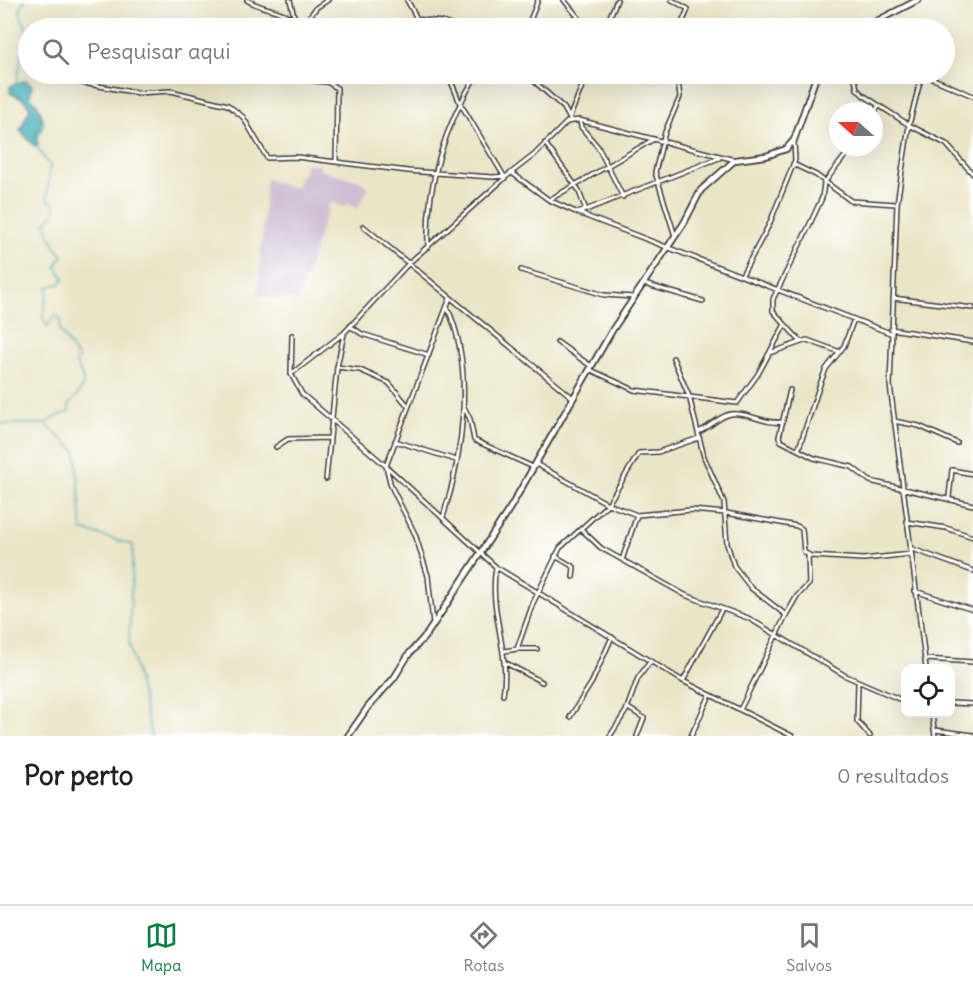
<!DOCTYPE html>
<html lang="pt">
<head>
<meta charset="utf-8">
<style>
	:root { --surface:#fff; --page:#f6f6f6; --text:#202124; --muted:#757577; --line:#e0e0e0; --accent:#0b8043 }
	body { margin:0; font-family:Delius,sans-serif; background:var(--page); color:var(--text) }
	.controls { position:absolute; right:18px; bottom:18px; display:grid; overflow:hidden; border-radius:12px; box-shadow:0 6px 24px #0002 }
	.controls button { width:54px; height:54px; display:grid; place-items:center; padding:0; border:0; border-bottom:2px solid var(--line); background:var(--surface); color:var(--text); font:30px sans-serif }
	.compass { position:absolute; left:829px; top:102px; width:54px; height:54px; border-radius:50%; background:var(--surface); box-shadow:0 6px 24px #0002; rotate:291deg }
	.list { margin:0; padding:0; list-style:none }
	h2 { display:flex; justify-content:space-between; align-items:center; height:78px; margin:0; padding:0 24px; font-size:26px }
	h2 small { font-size:20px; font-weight:400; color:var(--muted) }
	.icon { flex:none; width:33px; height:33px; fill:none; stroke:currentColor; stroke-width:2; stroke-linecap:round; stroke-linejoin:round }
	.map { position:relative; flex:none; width:973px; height:736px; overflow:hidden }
	.search { position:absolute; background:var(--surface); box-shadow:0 6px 24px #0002; left:18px; right:18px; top:18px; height:66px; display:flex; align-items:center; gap:15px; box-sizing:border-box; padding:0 21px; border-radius:33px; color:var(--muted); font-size:22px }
	.sheet { height:168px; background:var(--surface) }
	nav { display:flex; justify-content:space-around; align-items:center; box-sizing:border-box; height:84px; border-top:2px solid var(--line); background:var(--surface); font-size:16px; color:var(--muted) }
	nav a { display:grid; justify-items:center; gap:3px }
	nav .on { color:var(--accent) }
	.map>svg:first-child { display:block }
	.industrial { fill:#cdbed3 }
	.water { fill:#3aaab7; stroke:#2b636a; stroke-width:1.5 }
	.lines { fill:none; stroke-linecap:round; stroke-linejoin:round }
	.stream { stroke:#3aaab7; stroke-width:1.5 }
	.street-casing { stroke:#3b3a36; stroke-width:6 }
	.secondary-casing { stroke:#3b3a36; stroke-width:8 }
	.street { stroke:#fff; stroke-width:3 }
	.secondary { stroke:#fff; stroke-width:4.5 }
</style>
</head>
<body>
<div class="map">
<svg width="973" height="736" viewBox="0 0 973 736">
	<rect width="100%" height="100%" fill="#fff"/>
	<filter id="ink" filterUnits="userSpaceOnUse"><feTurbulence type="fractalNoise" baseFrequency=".0167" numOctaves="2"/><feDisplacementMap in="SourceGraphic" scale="12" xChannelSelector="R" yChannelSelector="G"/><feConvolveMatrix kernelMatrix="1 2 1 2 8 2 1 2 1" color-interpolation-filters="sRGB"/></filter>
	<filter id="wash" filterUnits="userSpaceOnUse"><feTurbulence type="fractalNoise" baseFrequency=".008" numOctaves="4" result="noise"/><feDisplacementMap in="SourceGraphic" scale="24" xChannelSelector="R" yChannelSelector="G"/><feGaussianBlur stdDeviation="1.35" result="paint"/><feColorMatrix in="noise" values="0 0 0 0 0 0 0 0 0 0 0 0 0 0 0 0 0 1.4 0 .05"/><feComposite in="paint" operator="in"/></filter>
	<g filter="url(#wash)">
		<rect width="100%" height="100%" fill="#ebe5c7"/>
		<path class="industrial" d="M305,163L320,165V170L357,180L369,187L357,209L348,203L345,207L330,202L298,301L258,295L266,179L296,189L300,175L304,176Z"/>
		<path class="water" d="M26,80L32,85L30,97C44,109 45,121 36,136L38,144L34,146L20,130L30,108L23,99L10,93V86Z"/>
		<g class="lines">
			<path class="stream" d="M17,83L21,55L28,35C26,22 14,14 25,0
				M36,141L44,124L42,115
				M36,146L50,166L47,198L55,205L54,213L45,224L56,248L63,255L56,266L64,278L59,284L48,287L43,318L47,327L54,316L60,318V331L78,358L76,365C89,385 83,388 69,405V412L53,418L45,424L76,451L82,530L133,545L129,642L151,736
				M0,424H44"/>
		</g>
	</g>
	<g filter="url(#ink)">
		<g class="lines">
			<defs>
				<path id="street" d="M247,0C262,10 278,8 293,19
					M290,0L297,28
					M407,0L422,28
					M564,0L587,28
					M672,0L688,9L680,28
					M416,19L442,22L459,28
					M300,28L317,7L328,0
					M527,28L538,0
					M605,28L617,0
					M303,74L305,80L327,82L337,88L336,162
					M448,74L460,103L504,176
					M526,74L564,108L571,121
					M854,74L857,89L863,95L909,125L946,144L973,174
					M922,74L909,125L897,204L890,385L926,668
					M922,74L973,96
					M55,78L138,93L171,91L228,105L243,117L267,158L296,157L408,171L492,177L507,176L534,155L567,122L579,120L735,160
					M874,114L878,106
					M570,116L587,74
					M580,121L581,127L598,147L623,197
					M545,143L578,189L586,210
					M793,164L816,175L851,201L896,204
					M512,173L549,200L578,213L890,333
					M549,200L654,139
					M578,213L719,158
					M363,226L573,398
					M675,236L655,172L665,132L680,97L677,74
					M428,247C426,183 444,127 477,74
					M521,270L604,295L634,297
					M742,275L769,225L795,160L794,142
					M644,284L703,301
					M450,298L386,466L496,567L683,681L792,736
					M893,298L973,308
					M350,326L362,334L429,355
					M891,329L973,342
					M292,335L291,374L302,394L386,466L391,486L415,534L428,576L433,623
					M800,341L773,311V299L808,228L822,198L824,183L852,147
					M557,342L591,366
					M770,353L807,340L840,352
					M673,358L689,396L704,457L724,502L727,544L734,566L751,588L786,615L740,710
					M337,367L360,370L389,383L408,406
					M591,370L634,390L737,403L758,374L784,326
					M291,374L344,333L409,263L506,177
					M790,390L779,437L781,441L814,458L852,467L870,481L973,505
					M464,407L470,419L474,440L533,467
					M894,421L919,426L957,443
					M698,432C710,428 718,416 731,414C749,412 765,425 783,422
					M699,438L658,452L639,453L608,504L637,515L691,510L726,513L797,526L802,529L804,552L811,556L863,559L911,554
					M395,441L456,460
					M276,447L288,439L330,438L337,367L344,334
					M799,448L820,384L826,369L844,346L854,319
					M326,479L330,439
					M949,497L952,470L973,474
					M443,517C463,455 475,367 447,307
					M907,522L946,528L973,537
					M581,529L601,548L685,595L748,618L846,676L906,702
					M910,548L973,571
					M555,556L574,567L573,577
					M622,560L637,515
					M496,567C488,612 511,651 503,695
					M915,591L973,610
					M786,615L797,596L809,584L808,556
					M517,649H537
					M504,651L517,649L533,603L560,548L608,504L536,464
					M925,659L973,662
					M504,662L542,682
					M683,681L722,609
					M858,683L857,721L870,736
					M950,703L973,704
					M628,708L644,718L637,736
					M932,714L935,736
					M570,717L592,682L612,637
					M935,730L973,735
					M610,736L626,711L638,678L650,662
					M691,736L710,695"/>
				<path id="secondary" d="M863,28L918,0
					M348,736L368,707L394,678L409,654L427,634L510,508L613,329L684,223L701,190L735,160L766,156L786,149L794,140L817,74"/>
			</defs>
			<use href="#street" class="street-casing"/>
			<use href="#secondary" class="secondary-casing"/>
			<use href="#street" class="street"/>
			<use href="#secondary" class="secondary"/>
		</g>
	</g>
</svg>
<div class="controls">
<button><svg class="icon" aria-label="locate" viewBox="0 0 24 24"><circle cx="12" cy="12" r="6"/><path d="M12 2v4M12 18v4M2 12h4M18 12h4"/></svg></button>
</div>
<svg class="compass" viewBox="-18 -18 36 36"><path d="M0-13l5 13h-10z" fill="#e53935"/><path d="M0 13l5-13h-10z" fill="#757577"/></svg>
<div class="search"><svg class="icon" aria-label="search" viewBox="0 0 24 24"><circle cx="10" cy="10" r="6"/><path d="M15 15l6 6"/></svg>Pesquisar aqui</div>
</div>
<section class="sheet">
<h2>Por perto<small>0 resultados</small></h2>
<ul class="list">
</ul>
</section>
<nav>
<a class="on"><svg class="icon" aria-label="map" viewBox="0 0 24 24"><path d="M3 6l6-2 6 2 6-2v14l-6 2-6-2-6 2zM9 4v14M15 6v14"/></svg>Mapa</a>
<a><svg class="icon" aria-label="directions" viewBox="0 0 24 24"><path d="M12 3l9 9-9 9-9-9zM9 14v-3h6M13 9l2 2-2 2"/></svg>Rotas</a>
<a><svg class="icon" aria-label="saved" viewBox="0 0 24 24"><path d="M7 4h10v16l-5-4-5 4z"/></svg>Salvos</a>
</nav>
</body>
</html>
